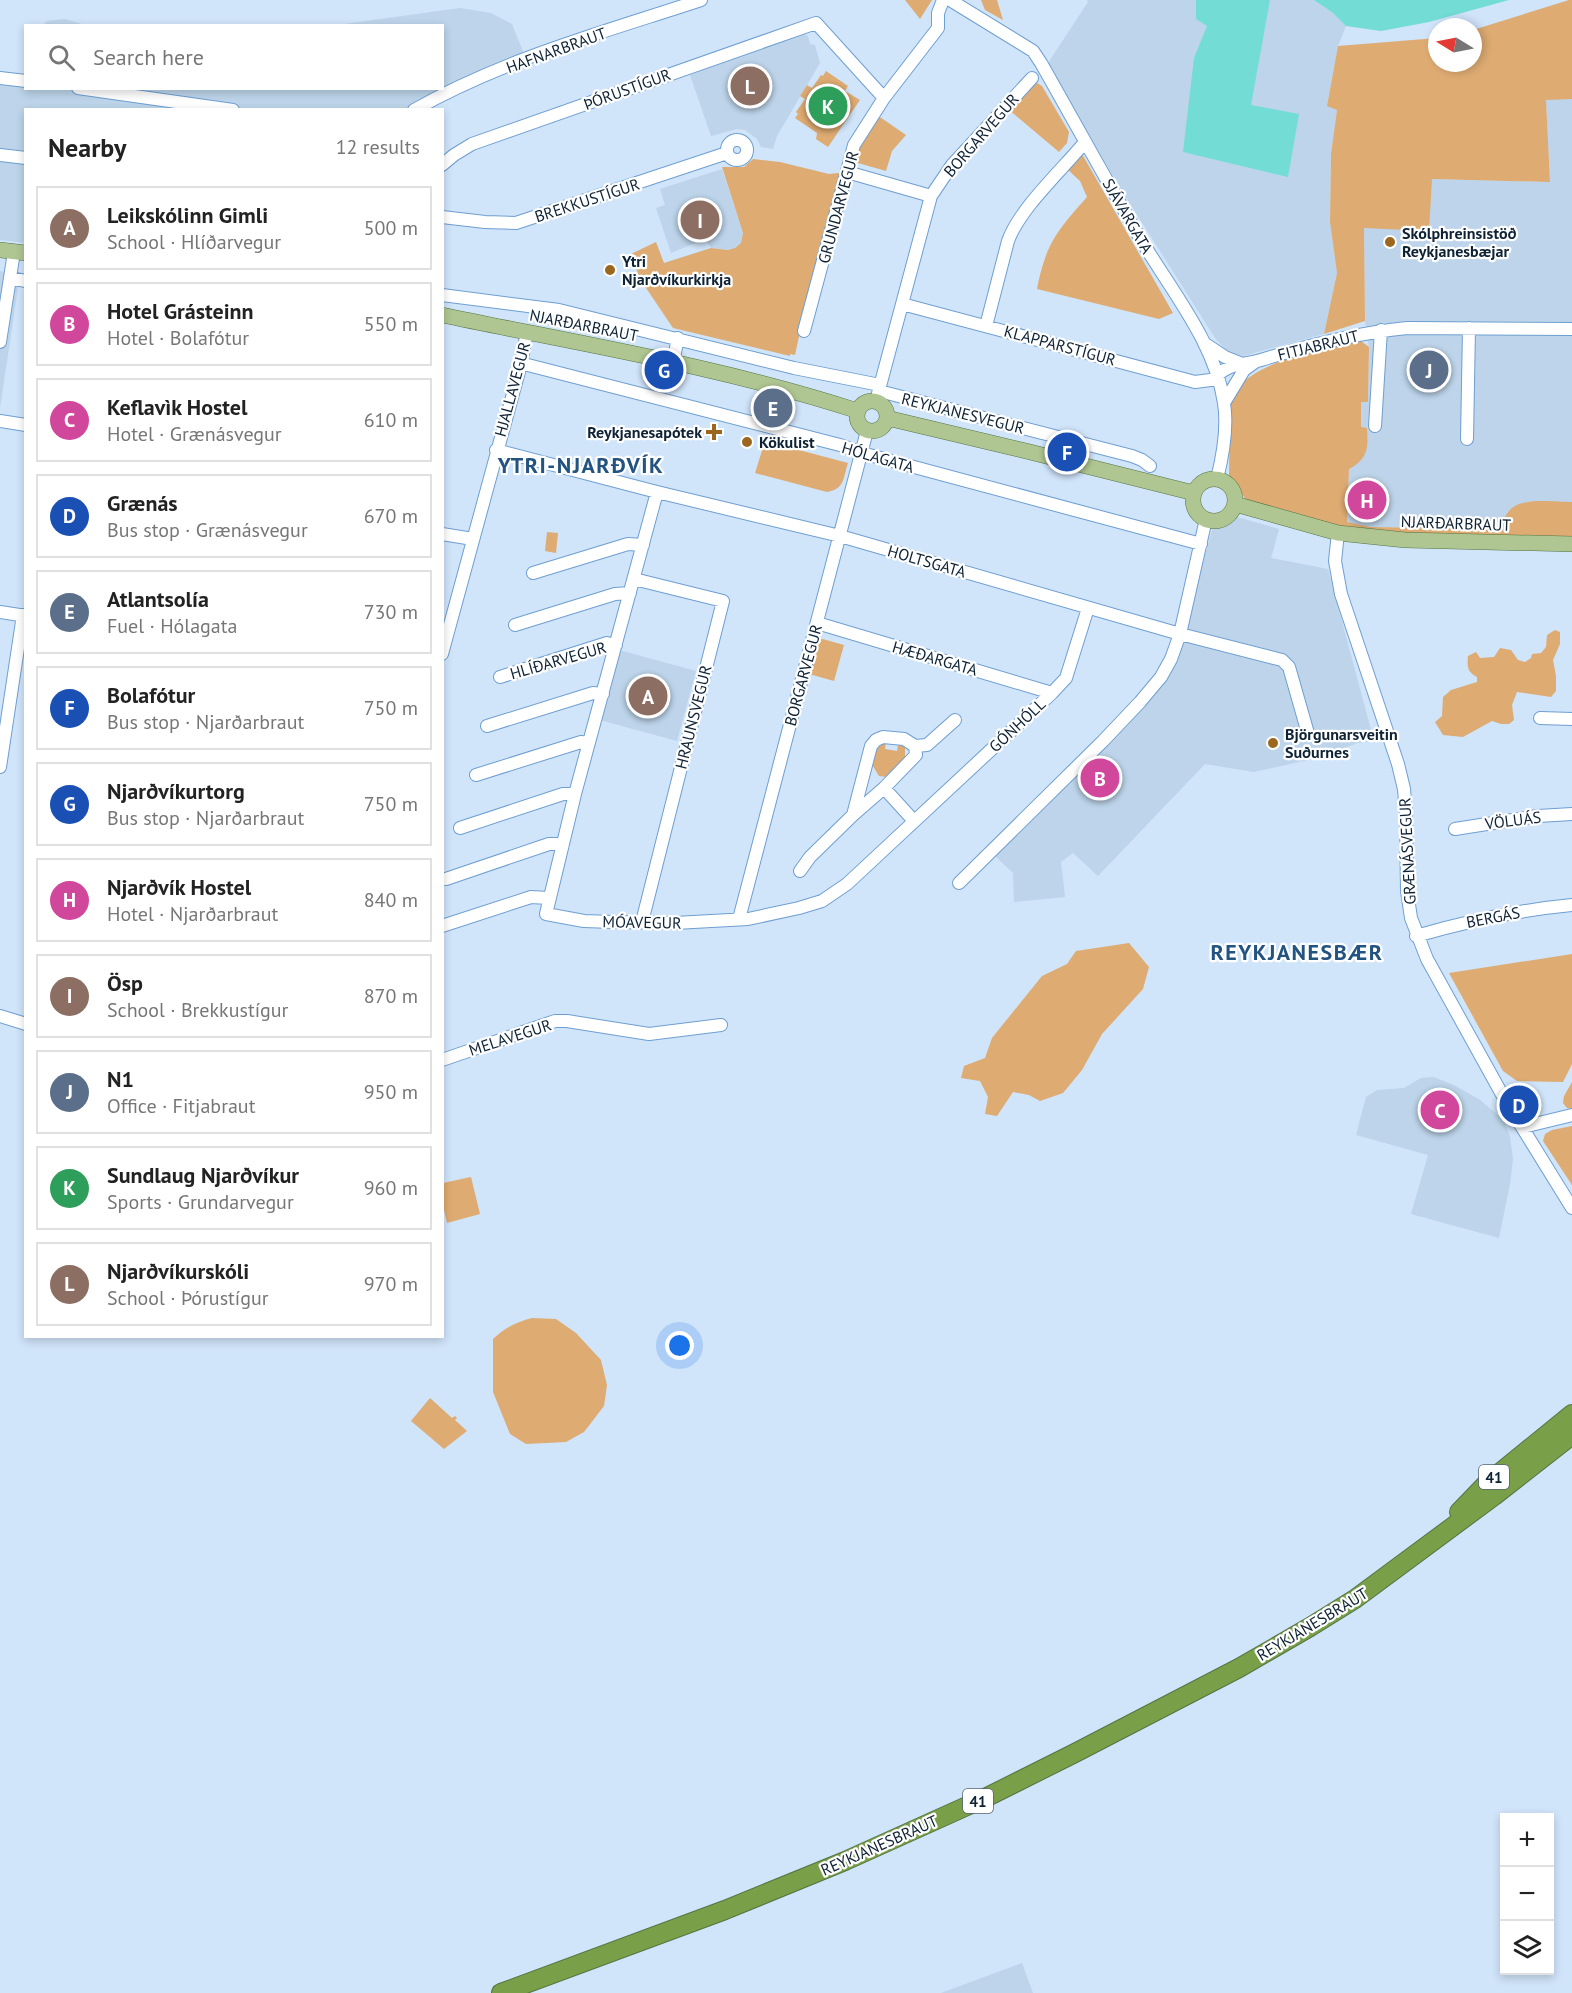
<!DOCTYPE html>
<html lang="en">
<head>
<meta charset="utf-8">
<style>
	:root { --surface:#fff; --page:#f6f6f6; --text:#222; --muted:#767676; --line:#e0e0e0; --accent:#9b661e }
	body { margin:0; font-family:"PT Sans",sans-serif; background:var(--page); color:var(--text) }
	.controls { position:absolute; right:18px; bottom:18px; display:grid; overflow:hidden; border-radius:0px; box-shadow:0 3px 9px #0003 }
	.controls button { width:54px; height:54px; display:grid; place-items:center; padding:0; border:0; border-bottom:2px solid var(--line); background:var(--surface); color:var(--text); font:30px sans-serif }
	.compass { position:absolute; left:1428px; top:18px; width:54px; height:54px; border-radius:50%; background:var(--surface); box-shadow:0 3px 9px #0003; rotate:280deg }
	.you { position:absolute; left:680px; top:1346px; width:21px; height:21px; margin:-15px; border:4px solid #fff; border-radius:50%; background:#1a73e8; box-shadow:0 0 0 9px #1a73e833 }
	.badge { display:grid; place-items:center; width:39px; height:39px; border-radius:50%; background:var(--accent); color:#fff; font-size:20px; font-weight:700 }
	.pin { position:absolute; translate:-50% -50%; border:3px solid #fff; box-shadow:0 2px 6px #0006 }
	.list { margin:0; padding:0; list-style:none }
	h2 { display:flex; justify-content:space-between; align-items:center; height:78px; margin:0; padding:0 24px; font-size:26px }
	h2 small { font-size:20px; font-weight:400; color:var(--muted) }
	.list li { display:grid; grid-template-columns:39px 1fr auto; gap:18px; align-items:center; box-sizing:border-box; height:84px; margin:0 12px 12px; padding:0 12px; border:2px solid var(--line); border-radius:0px }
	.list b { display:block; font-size:22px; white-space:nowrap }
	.list p { margin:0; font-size:20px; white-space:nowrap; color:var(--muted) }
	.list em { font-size:20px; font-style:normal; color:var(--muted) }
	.icon { flex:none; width:33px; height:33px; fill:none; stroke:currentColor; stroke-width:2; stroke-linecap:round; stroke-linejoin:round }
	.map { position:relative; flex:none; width:1572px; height:1993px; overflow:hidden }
	.search { position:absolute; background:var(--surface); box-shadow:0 3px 9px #0003; left:24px; top:24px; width:420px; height:66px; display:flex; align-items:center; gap:15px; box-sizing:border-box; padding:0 21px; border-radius:0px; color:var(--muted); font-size:22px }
	.panel { position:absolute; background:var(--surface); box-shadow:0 3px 9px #0003; left:24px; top:108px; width:420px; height:1230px; border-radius:0px }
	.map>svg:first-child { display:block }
	.built { fill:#bdd4ea }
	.green { fill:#deab72 }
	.water { fill:#72dcd5 }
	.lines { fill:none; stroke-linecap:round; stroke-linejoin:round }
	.minor-casing { stroke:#6e9fd1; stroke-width:14 }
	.major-casing { stroke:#547442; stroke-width:16 }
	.highway-casing { stroke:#547442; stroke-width:20 }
	.minor { stroke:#fff; stroke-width:12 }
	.major { stroke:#afc692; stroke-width:15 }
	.highway { stroke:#79a049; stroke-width:18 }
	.poi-dot { fill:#9b661e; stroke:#fff; stroke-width:2 }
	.labels { text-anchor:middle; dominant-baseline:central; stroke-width:4.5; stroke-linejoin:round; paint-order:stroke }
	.shield { fill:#fff; stroke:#566472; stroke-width:1.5 }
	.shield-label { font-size:15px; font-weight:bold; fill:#0e2235 }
	.street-label { font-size:16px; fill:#0e2235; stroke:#fff }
	.poi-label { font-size:16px; font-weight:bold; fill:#0e2235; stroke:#fff; text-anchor:start }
	.district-label { font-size:22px; font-weight:bold; letter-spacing:1.5px; fill:#235380; stroke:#fff }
</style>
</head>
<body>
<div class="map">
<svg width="1572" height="1993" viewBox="0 0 1572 1993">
	<rect width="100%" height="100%" fill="#d0e4fa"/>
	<path class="built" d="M1087,0H1196L1197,19L1263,36L1270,0H1314L1333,13L1346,26L1338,46L1327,106L1337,110L1331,154L1330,222L1337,273L1324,334L1243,356L1226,350L1215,338L1120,188L1048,63L1088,2Z
		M460,8L491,13L512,24L524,54L406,109L26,110L25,243L0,240V74L25,78L26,88H442V26L337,25Z
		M65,19L85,25H43L47,21Z
		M802,33L808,36L810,44L815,45L820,63L777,136L773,149L761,147L757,139L745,130L737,129L711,136L690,75Z
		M1546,99H1572V502H1534L1507,514L1500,529L1371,527L1347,522L1349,469L1361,428V401H1368L1369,347L1365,321L1364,228L1432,179L1550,182Z
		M722,169L743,233L741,243L732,250L711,248L705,239L671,253L656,208L665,205L660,189Z
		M0,271L20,275L0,408Z
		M1237,517L1279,529L1271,558L1328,569L1374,741L1358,743L1317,758L1254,772L1205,764L1098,876L1073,853L1061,862L1065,897L1014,902L1013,873L992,853L1067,776L1178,651L1212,530L1228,519Z
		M619,650L696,671L677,741L600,720Z
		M1434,1077L1456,1086L1480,1100L1504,1120L1510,1137L1513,1159L1510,1184L1499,1238L1411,1214L1428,1155L1356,1135L1366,1097L1377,1090L1404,1088L1421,1078Z
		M1022,1963L1033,1993H941Z"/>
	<path class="green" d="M905,0H932L920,19Z
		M981,0H997L1003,20L985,10Z
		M1569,0H1572V99L1546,100L1550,182L1432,179L1429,231L1364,228L1365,321L1324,334L1337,273L1330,222L1331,154L1337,110L1327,106L1338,46L1437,38V63H1473V30Z
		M826,71L848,86L845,91L860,100L828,147L816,139L817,133L795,118L798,114L796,112L805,99L800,96L807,85L812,88L821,75L823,76Z
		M1031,83H1037L1042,86L1069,132L1067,143L1059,152L1008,109Z
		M877,115L906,135L892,151L886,171L851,161Z
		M1082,154L1173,313L1159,319L1037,289C1046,243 1057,231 1087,197L1080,181L1066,168Z
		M753,159L780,162L829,174L847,172L804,313L795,355L790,354V356L673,328L640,279L631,254L656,242L664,263L711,248L728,250L735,248L741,243L743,233L722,167H744Z
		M1361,341L1369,347L1368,402H1361V427L1367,428C1368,447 1369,458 1349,469L1347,522L1371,527L1499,529C1503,521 1507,510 1515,506C1529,498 1557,502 1572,502V540L1405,536L1341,530L1249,504L1229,476L1230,399C1250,360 1321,350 1361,341Z
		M765,441L848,463C843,478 845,489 827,492L755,473Z
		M547,532L558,533L556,553L545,551Z
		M1555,630L1560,632V644L1553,660L1556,676V691L1551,697L1517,692L1512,705L1514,720L1509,724H1501L1492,721L1463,737L1443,735L1435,722L1442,716L1443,697L1451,690L1477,682V677C1467,672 1467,666 1468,656L1476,652L1480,658L1494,657L1500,648L1511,650L1518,660L1525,662L1531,658L1532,654L1541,653L1546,647L1547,635Z
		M819,638L844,645L834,681L809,674Z
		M886,742L885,749L897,751L898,745L905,746V758L887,777L879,776L871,763C874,754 877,746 886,742Z
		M1129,943L1149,967L1143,989L1102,1034L1082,1070L1063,1093L1040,1101L1029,1095L1013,1092L997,1116L985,1114L988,1097L980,1081L961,1078L964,1066L985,1058L992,1038L1042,976L1067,964L1076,951Z
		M1572,954V1064L1563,1082L1517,1081L1503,1071L1449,973Z
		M1572,1082V1109L1567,1108L1563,1103L1564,1096Z
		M1572,1126V1185L1543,1141L1545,1134L1552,1130Z
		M471,1177L480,1214L447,1223L443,1206V1183Z
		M532,1318L556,1319L576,1333L601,1360L607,1385L604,1406L584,1432L566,1442L526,1444L510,1434L493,1392V1339C504,1328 517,1322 532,1318Z
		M430,1398L452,1418L455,1416L457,1418L455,1420L467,1431L444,1449L411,1421Z"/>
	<path class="water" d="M1196,0H1270L1251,105L1299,114L1288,177L1183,152L1194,58L1207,26L1196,19Z
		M1314,0H1509L1429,22L1381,31L1346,26L1333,13Z"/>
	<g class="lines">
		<defs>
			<path id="minor" d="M950,0L1033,51L1041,63C1074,121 1106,180 1140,238C1170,289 1215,342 1224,403C1228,428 1223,455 1217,479
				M0,78L26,81
				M78,88L233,110
				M414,110C504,59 604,32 701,0
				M727 150a10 10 0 1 1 20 0a10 10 0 1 1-20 0Z
				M0,155L26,158
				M442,165L454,155L472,144L816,23L884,98
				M847,172L931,196
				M442,217L485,222L516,223L727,153
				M10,278L26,281
				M442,295L559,310L794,368L880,385
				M902,304L1195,382L1218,379
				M986,326L1008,241C1020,208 1062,170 1085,142
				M804,331L854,145L884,98L938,28V13L943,0
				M0,342L14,252
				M1207,345L1225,357L1240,363
				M673,362L678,338
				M520,363L840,445L862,453L1201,544
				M1217,375C1235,361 1242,366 1261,360C1309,345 1356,333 1407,328L1572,329
				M879,391L1132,456L1142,460L1150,466
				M876,401L931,196L952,165L1032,78
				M1224,403L1244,370L1255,362
				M0,421L26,425
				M1375,426L1381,330
				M1467,439L1469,328
				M496,450L657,492L840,536L1180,634L1282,660L1289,667L1307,730
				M657,492L575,794L546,914L584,921L613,922L675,923L748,919L799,908L822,901L847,884L1052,693L1066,678L1088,608
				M1338,533L1335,561L1341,594L1398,764L1404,789L1406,814L1407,891L1411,918L1427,959L1504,1098L1572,1208
				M442,534L473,539
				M533,573L628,544L643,545
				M634,579L723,601L642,922
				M0,612L26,616
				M817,623L1052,693
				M515,625L615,594L630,593
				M442,654L520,368L527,332
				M500,677L607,643L616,645
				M1540,718L1572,719
				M487,726L593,693L603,694
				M883,737L904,739L915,746L916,755L884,788L853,815L871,746L876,740Z
				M915,746L927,745L955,720
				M0,767L23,615
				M476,775L581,742L589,743
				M884,788L914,821
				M460,828L563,794H575
				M1455,829L1538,816L1572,814
				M800,871L810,857L853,815
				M446,879L549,844H563
				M959,883L1103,741L1140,702L1161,677L1171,659L1180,634L1206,519
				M739,919L867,431
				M442,926L531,897L548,898
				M1416,936C1468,921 1519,910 1572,905
				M0,1016L26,1024
				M442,1060L555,1021H567L649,1034L721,1025
				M1523,1127L1572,1115"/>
			<path id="major" d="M0,250L26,253
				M442,315C581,344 723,367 858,411
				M857 416a15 15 0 1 1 30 0a15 15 0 1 1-30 0Z
				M887,418L1026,451L1194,493
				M1193 500a21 21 0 1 1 42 0a21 21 0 1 1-42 0Z
				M1235,504L1338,533L1405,540L1572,544"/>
			<path id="highway" d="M1459,1512L1486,1484L1572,1414
				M501,1993L725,1910L845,1861L987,1797L1073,1754L1239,1668L1310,1627L1355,1599L1494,1496L1572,1435"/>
		</defs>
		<use href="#minor" class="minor-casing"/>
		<use href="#major" class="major-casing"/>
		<use href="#highway" class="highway-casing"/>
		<use href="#minor" class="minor"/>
		<use href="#major" class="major"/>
		<use href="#highway" class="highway"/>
	</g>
	<g class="poi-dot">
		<circle cx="1390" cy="242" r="6"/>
		<circle cx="610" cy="270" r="6"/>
		<path d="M711 423h6v6h6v6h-6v6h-6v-6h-6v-6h6z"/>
		<circle cx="747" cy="442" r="6"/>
		<circle cx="1273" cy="743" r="6"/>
	</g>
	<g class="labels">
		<g class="shield">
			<rect x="1479" y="1465" width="30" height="24" rx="4.5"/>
			<rect x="963" y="1789" width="30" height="24" rx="4.5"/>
		</g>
		<g class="shield-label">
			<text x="1494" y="1477">41</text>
			<text x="978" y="1801">41</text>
		</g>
		<g class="street-label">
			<text transform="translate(556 50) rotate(-20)">HAFNARBRAUT</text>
			<text transform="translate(627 89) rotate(-20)">ÞÓRUSTÍGUR</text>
			<text transform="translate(981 135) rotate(-49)">BORGARVEGUR</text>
			<text transform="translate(587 200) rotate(-18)">BREKKUSTÍGUR</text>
			<text transform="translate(838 207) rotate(-75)">GRUNDARVEGUR</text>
			<text transform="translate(1128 216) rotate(60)">SJÁVARGATA</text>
			<text transform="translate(584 325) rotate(11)">NJARÐARBRAUT</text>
			<text transform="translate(1060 345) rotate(15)">KLAPPARSTÍGUR</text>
			<text transform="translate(1318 345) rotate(-14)">FITJABRAUT</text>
			<text transform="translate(512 389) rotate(-75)">HJALLAVEGUR</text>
			<text transform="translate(963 413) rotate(14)">REYKJANESVEGUR</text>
			<text transform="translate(878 457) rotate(16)">HÓLAGATA</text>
			<text transform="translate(1456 523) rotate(2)">NJARÐARBRAUT</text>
			<text transform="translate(927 561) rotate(16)">HOLTSGATA</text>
			<text transform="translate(935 658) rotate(16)">HÆÐARGATA</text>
			<text transform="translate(558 660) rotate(-16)">HLÍÐARVEGUR</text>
			<text transform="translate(803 675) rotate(-75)">BORGARVEGUR</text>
			<text transform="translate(693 717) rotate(-76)">HRAUNSVEGUR</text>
			<text transform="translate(1017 725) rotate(-43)">GÓNHÓLL</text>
			<text transform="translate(1513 820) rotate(-7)">VÖLUÁS</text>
			<text transform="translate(1407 851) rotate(-93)">GRÆNÁSVEGUR</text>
			<text transform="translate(1493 917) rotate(-11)">BERGÁS</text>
			<text transform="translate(642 922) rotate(1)">MÓAVEGUR</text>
			<text transform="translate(510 1037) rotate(-18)">MELAVEGUR</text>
			<text transform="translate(1312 1624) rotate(-31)">REYKJANESBRAUT</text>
			<text transform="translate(879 1845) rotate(-24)">REYKJANESBRAUT</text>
		</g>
		<g class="poi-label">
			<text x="1402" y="233">Skólphreinsistöð<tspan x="1402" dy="18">Reykjanesbæjar</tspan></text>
			<text x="622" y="261">Ytri<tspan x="622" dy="18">Njarðvíkurkirkja</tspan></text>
			<text x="702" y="432" text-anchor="end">Reykjanesapótek</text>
			<text x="759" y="442">Kökulist</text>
			<text x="1285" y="734">Björgunarsveitin<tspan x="1285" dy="18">Suðurnes</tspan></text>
		</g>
		<g class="district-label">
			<text x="581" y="465">YTRI-NJARÐVÍK</text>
			<text x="1297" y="952">REYKJANESBÆR</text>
		</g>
	</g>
</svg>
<div class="controls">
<button>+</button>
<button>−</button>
<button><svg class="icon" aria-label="layers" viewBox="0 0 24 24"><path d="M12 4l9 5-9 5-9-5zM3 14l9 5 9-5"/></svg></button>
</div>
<svg class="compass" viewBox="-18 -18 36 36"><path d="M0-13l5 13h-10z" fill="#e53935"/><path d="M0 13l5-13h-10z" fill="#767676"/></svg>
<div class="you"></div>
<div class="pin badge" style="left:648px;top:696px;background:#8d6e63">A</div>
<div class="pin badge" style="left:1100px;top:778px;background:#d1479c">B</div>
<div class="pin badge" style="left:1440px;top:1110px;background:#d1479c">C</div>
<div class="pin badge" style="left:1519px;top:1105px;background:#1a4fb4">D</div>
<div class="pin badge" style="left:773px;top:408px;background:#5c6f8a">E</div>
<div class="pin badge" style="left:1067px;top:452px;background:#1a4fb4">F</div>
<div class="pin badge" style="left:664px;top:370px;background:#1a4fb4">G</div>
<div class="pin badge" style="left:1367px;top:500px;background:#d1479c">H</div>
<div class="pin badge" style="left:700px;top:220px;background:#8d6e63">I</div>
<div class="pin badge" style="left:1429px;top:370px;background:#5c6f8a">J</div>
<div class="pin badge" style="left:828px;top:106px;background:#2e9e5b">K</div>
<div class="pin badge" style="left:750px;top:86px;background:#8d6e63">L</div>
<div class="search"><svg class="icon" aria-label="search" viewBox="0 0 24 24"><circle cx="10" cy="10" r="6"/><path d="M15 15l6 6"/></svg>Search here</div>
<section class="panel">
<h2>Nearby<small>12 results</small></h2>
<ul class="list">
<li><span class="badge" style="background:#8d6e63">A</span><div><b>Leikskólinn Gimli</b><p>School · Hlíðarvegur</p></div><em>500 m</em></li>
<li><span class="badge" style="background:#d1479c">B</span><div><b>Hotel Grásteinn</b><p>Hotel · Bolafótur</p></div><em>550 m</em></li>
<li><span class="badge" style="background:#d1479c">C</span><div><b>Keflavìk Hostel</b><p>Hotel · Grænásvegur</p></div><em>610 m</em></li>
<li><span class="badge" style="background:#1a4fb4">D</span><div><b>Grænás</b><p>Bus stop · Grænásvegur</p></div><em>670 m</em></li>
<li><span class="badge" style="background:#5c6f8a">E</span><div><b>Atlantsolía</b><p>Fuel · Hólagata</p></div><em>730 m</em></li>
<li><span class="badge" style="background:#1a4fb4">F</span><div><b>Bolafótur</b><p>Bus stop · Njarðarbraut</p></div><em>750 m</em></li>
<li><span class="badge" style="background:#1a4fb4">G</span><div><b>Njarðvíkurtorg</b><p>Bus stop · Njarðarbraut</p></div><em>750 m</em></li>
<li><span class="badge" style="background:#d1479c">H</span><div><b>Njarðvík Hostel</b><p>Hotel · Njarðarbraut</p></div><em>840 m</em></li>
<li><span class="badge" style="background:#8d6e63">I</span><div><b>Ösp</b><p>School · Brekkustígur</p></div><em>870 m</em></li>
<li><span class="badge" style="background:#5c6f8a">J</span><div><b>N1</b><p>Office · Fitjabraut</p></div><em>950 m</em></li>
<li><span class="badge" style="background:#2e9e5b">K</span><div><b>Sundlaug Njarðvíkur</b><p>Sports · Grundarvegur</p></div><em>960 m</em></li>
<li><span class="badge" style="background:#8d6e63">L</span><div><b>Njarðvíkurskóli</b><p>School · Þórustígur</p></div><em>970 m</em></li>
</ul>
</section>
</div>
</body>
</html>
